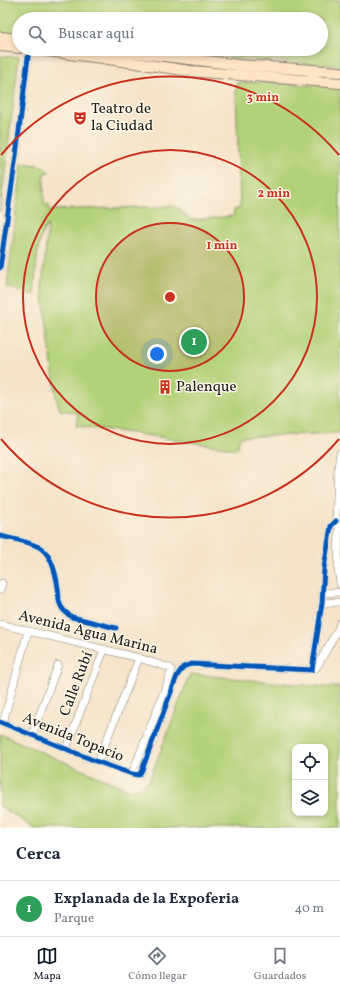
<!DOCTYPE html>
<html lang="es">
<head>
<meta charset="utf-8">
<style>
	:root { --surface:#fff; --page:#f2f2f3; --text:#1f2937; --muted:#747a83; --line:#e0e1e3; --accent:#111827 }
	body { margin:0; font-family:Vollkorn,serif; background:var(--page); color:var(--text) }
	.controls { position:absolute; right:12px; bottom:12px; display:grid; overflow:hidden; border-radius:8px; box-shadow:0 2px 6px #0003 }
	.controls button { width:36px; height:36px; display:grid; place-items:center; padding:0; border:0; border-bottom:1px solid var(--line); background:var(--surface); color:var(--text); font:20px sans-serif }
	.you { position:absolute; left:157px; top:354px; width:14px; height:14px; margin:-10px; border:3px solid #fff; border-radius:50%; background:#1a73e8; box-shadow:0 0 0 6px #1a73e833 }
	.badge { display:grid; place-items:center; width:26px; height:26px; border-radius:50%; background:var(--accent); color:#fff; font-size:13px; font-weight:700 }
	.pin { position:absolute; translate:-50% -50%; border:2px solid #fff; box-shadow:0 1px 4px #0006 }
	.list { margin:0; padding:0; list-style:none }
	h2 { display:flex; justify-content:space-between; align-items:center; height:52px; margin:0; padding:0 16px; font-size:17px }
	h2 small { font-size:13px; font-weight:400; color:var(--muted) }
	.list li { display:grid; grid-template-columns:26px 1fr auto; gap:12px; align-items:center; box-sizing:border-box; height:56px; padding:0 16px; border-top:1px solid var(--line) }
	.list b { display:block; font-size:15px; white-space:nowrap }
	.list p { margin:0; font-size:13px; white-space:nowrap; color:var(--muted) }
	.list em { font-size:13px; font-style:normal; color:var(--muted) }
	.icon { flex:none; width:22px; height:22px; fill:none; stroke:currentColor; stroke-width:2; stroke-linecap:round; stroke-linejoin:round }
	.map { position:relative; flex:none; width:340px; height:828px; overflow:hidden }
	.search { position:absolute; background:var(--surface); box-shadow:0 2px 6px #0003; left:12px; right:12px; top:12px; height:44px; display:flex; align-items:center; gap:10px; box-sizing:border-box; padding:0 14px; border-radius:22px; color:var(--muted); font-size:15px }
	.sheet { height:108px; background:var(--surface) }
	nav { display:flex; justify-content:space-around; align-items:center; box-sizing:border-box; height:56px; border-top:1px solid var(--line); background:var(--surface); font-size:11px; color:var(--muted) }
	nav a { display:grid; justify-items:center; gap:2px }
	nav .on { color:var(--accent) }
	.map>svg:first-child { display:block }
	.green { fill:#b2d178; stroke:#67764a; fill-rule:evenodd }
	.lines { fill:none; stroke-linecap:round; stroke-linejoin:round }
	.street-casing { stroke:#898072; stroke-width:8 }
	.secondary-casing { stroke:#898072; stroke-width:12 }
	.street { stroke:#fff; stroke-width:7 }
	.secondary { stroke:#ffe4c6; stroke-width:10 }
	.cycleway-casing { stroke:#fcf5e5; stroke-width:8 }
	.cycleway { stroke:#0057b8; stroke-width:5 }
	.ring { fill:none; stroke:#c8321e; stroke-width:2 }
	.labels { text-anchor:middle; dominant-baseline:central; stroke-width:3; stroke-linejoin:round; paint-order:stroke }
	.poi-label { font-size:15px; fill:#1c1c1c; stroke:#fcf5e5; text-anchor:start }
	.street-label { font-size:15px; fill:#1c1c1c; stroke:#fcf5e5 }
	.centre { fill:#c8321e; stroke:#fcf5e5; stroke-width:2 }
	.ring-label { font-size:12px; text-anchor:middle; font-weight:bold; fill:#c8321e; stroke:#fcf5e5; stroke-width:3; stroke-linejoin:round; paint-order:stroke }
</style>
</head>
<body>
<div class="map">
<svg width="340" height="828" viewBox="0 0 340 828">
	<rect width="100%" height="100%" fill="#fcf5e5"/>
	<filter id="ink" filterUnits="userSpaceOnUse"><feTurbulence type="fractalNoise" baseFrequency=".025" numOctaves="2"/><feDisplacementMap in="SourceGraphic" scale="8" xChannelSelector="R" yChannelSelector="G"/><feConvolveMatrix kernelMatrix="1 2 1 2 8 2 1 2 1" color-interpolation-filters="sRGB"/></filter>
	<filter id="wash" filterUnits="userSpaceOnUse"><feTurbulence type="fractalNoise" baseFrequency=".012" numOctaves="4" result="noise"/><feDisplacementMap in="SourceGraphic" scale="16" xChannelSelector="R" yChannelSelector="G"/><feGaussianBlur stdDeviation="0.9" result="paint"/><feColorMatrix in="noise" values="0 0 0 0 0 0 0 0 0 0 0 0 0 0 0 0 0 1.4 0 .05"/><feComposite in="paint" operator="in"/></filter>
	<g filter="url(#wash)">
		<rect width="100%" height="100%" fill="#f6e3c9"/>
		<path class="green" d="M0,0H340V66L258,60L145,49H321V19H19V37L0,35Z
			M0,56L19,57L0,212Z
			M261,82L340,87V428L338,433L240,437L237,449L125,432L76,426L78,413L60,410L56,397L42,287L48,225C36,234 36,279 34,295L7,287L22,163L43,166L49,172L44,173V205L49,204V210L175,206L191,220L233,216L234,210L240,208L236,91L237,83Z
			M190,674L325,687H340V828H34L0,806V734L129,790L140,788L149,781ZM295,747H325V813H295Z"/>
	</g>
	<g filter="url(#ink)">
		<g class="lines">
			<defs>
				<path id="street" d="M0,268L16,156L29,49
					M340,453L338,467L336,521L339,526L338,567L340,584
					M0,536C13,539 27,541 39,547C52,554 56,574 58,588C59,593 58,599 60,604C62,610 67,614 72,617L116,628
					M0,590L2,583
					M323,593L340,592
					M322,603L340,602
					M0,624L139,658L170,668L171,669V672L167,684L132,774
					M312,670L322,603L324,568L331,526L336,521
					M312,670L316,668L318,665L338,629L340,623
					M0,722L66,749L98,762L136,775H139L142,770L177,676L183,667L191,664L312,670
					M3,723L28,631
					M32,735L58,665
					M66,749L104,650
					M98,762L139,658"/>
				<path id="secondary" d="M0,37L19,39
					M0,46L19,48
					M31,49L102,58L190,71L340,83
					M105,49L240,65L340,72"/>
			</defs>
			<use href="#street" class="street-casing"/>
			<use href="#secondary" class="secondary-casing"/>
			<use href="#street" class="street"/>
			<use href="#secondary" class="secondary"/>
			<defs>
				<path id="cycleway" d="M0,268L16,156L29,49
					M0,536C13,539 27,541 39,547C52,554 56,574 58,588C59,593 58,599 60,604C62,610 67,614 72,617L116,628
					M0,722L98,762L132,774L139,775L142,770L177,676L183,667L191,664L312,670L322,603L324,568L331,526L336,521"/>
			</defs>
			<use href="#cycleway" class="cycleway-casing"/>
			<use href="#cycleway" class="cycleway"/>
		</g>
	</g>
	<circle cx="170" cy="297" r="74" fill="#c8321e" fill-opacity=".12"/>
	<g class="ring">
		<circle cx="170" cy="297" r="74"/>
		<circle cx="170" cy="297" r="147"/>
		<path d="M339 439A221 221 0 0 1 1 439M1 155A221 221 0 0 1 339 155"/>
	</g>
	<defs>
		<symbol id="theatre-bare" viewBox="-9 -9 18 18"><path d="M-5-5.5Q0-4 5-5.5V0Q5 5 0 6Q-5 5-5 0ZM-3.3-2.5H-1v1.5H-3.3ZM1-2.5H3.3v1.5H1ZM-2.8 1Q0 5.5 2.8 1Z" fill="#c8321e" stroke="#fcf5e5" stroke-width="2.5" paint-order="stroke"/></symbol>
		<symbol id="building-bare" viewBox="-9 -9 18 18"><path d="M-4-6H4V6H1V3H-1V6H-4ZM-2.5-4.3h1.7v1.8h-1.7ZM.8-4.3h1.7v1.8H.8ZM-2.5-1h1.7V.8h-1.7ZM.8-1h1.7V.8H.8Z" fill="#c8321e" stroke="#fcf5e5" stroke-width="2.5" paint-order="stroke"/></symbol>
	</defs>
	<g fill-rule="evenodd">
		<use href="#theatre-bare" x="70" y="108" width="20" height="20"/>
		<use href="#building-bare" x="155" y="377" width="20" height="20"/>
	</g>
	<g class="labels">
		<g class="poi-label">
			<text x="91" y="109">Teatro de<tspan x="91" dy="17">la Ciudad</tspan></text>
			<text x="176" y="387">Palenque</text>
		</g>
		<g class="street-label">
			<text transform="translate(88 633) rotate(14)">Avenida Agua Marina</text>
			<text transform="translate(77 684) rotate(-69)">Calle Rubí</text>
			<text transform="translate(73 738) rotate(22)">Avenida Topacio</text>
		</g>
	</g>
	<circle cx="170" cy="297" r="6" class="centre"/>
	<g class="ring-label">
		<text x="263" y="101">3 min</text>
		<text x="274" y="197">2 min</text>
		<text x="222" y="249">1 min</text>
	</g>
</svg>
<div class="controls">
<button><svg class="icon" aria-label="locate" viewBox="0 0 24 24"><circle cx="12" cy="12" r="6"/><path d="M12 2v4M12 18v4M2 12h4M18 12h4"/></svg></button>
<button><svg class="icon" aria-label="layers" viewBox="0 0 24 24"><path d="M12 4l9 5-9 5-9-5zM3 14l9 5 9-5"/></svg></button>
</div>
<div class="you"></div>
<div class="pin badge" style="left:194px;top:342px;background:#2e9e5b">1</div>
<div class="search"><svg class="icon" aria-label="search" viewBox="0 0 24 24"><circle cx="10" cy="10" r="6"/><path d="M15 15l6 6"/></svg>Buscar aquí</div>
</div>
<section class="sheet">
<h2>Cerca<small></small></h2>
<ul class="list">
<li><span class="badge" style="background:#2e9e5b">1</span><div><b>Explanada de la Expoferia</b><p>Parque</p></div><em>40 m</em></li>
</ul>
</section>
<nav>
<a class="on"><svg class="icon" aria-label="map" viewBox="0 0 24 24"><path d="M3 6l6-2 6 2 6-2v14l-6 2-6-2-6 2zM9 4v14M15 6v14"/></svg>Mapa</a>
<a><svg class="icon" aria-label="directions" viewBox="0 0 24 24"><path d="M12 3l9 9-9 9-9-9zM9 14v-3h6M13 9l2 2-2 2"/></svg>Cómo llegar</a>
<a><svg class="icon" aria-label="saved" viewBox="0 0 24 24"><path d="M7 4h10v16l-5-4-5 4z"/></svg>Guardados</a>
</nav>
</body>
</html>
